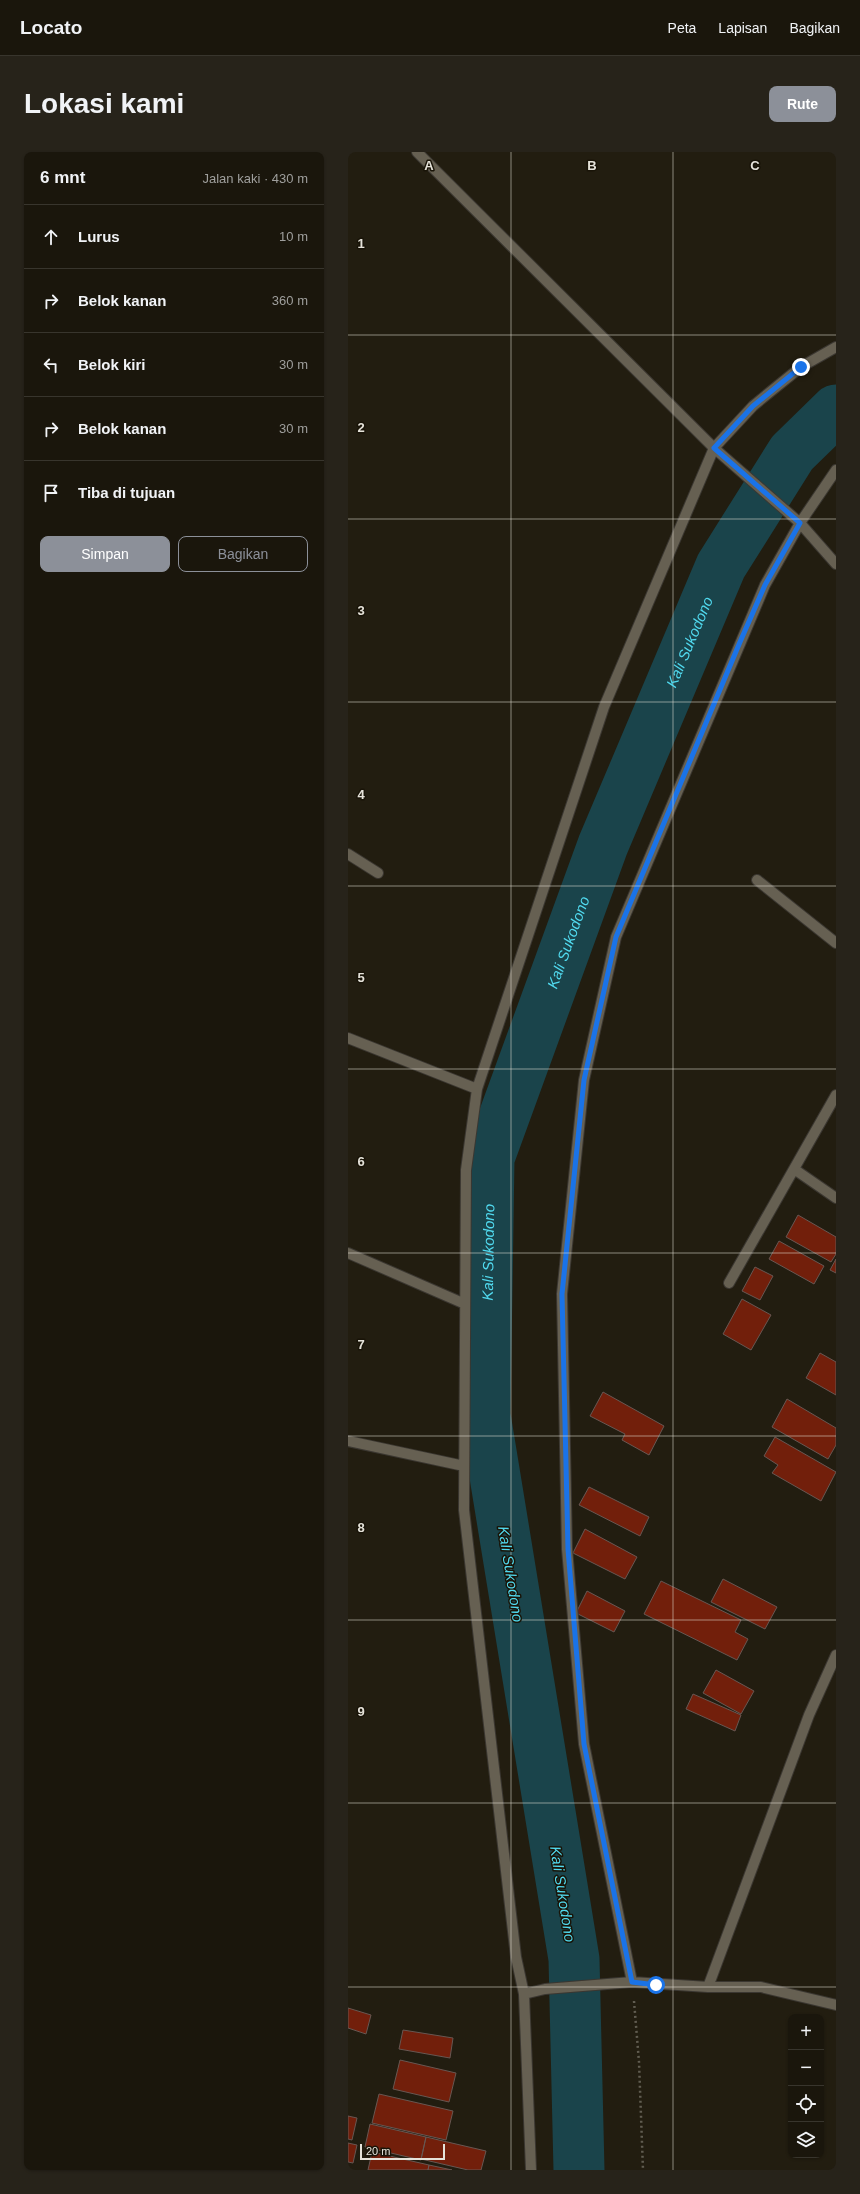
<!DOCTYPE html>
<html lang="id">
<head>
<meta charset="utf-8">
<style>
	:root { --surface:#1a160c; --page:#27231a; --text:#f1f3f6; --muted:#9f9f9d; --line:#38352d; --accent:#8c9099 }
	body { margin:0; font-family:Helvetica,sans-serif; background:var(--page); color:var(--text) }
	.controls { position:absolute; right:12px; bottom:12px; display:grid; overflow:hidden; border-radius:8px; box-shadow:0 1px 3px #0004 }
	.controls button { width:36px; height:36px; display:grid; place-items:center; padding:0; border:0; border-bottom:1px solid var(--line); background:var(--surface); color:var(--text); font:20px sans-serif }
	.scale { position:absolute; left:12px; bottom:10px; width:85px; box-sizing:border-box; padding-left:4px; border:2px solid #e5e2d9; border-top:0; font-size:11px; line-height:14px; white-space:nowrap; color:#e5e2d9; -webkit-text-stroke:3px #191408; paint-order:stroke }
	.stop { position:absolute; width:12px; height:12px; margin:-9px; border:3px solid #1a73e8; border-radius:50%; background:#fff }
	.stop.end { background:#1a73e8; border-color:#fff; box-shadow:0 1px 4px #0008 }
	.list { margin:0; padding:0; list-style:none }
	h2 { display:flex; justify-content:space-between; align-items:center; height:52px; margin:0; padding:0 16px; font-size:17px }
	h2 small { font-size:13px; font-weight:400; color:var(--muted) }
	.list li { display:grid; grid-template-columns:26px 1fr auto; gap:12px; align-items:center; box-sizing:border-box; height:64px; padding:0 16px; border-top:1px solid var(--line) }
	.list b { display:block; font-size:15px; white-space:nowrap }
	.list em { font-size:13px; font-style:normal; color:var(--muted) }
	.actions { display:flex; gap:8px; padding:12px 16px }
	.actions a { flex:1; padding:9px 0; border:1px solid var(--accent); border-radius:8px; text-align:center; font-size:14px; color:var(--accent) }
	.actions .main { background:var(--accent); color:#fff }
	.icon { flex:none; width:22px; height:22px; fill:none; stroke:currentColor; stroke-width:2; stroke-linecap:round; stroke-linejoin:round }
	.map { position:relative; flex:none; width:488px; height:2018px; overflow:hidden; border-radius:8px }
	header { display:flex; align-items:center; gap:24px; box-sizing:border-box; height:56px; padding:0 20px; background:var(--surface); border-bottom:1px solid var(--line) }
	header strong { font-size:19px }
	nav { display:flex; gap:22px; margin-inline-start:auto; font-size:14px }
	.intro { display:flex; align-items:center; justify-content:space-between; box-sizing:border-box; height:96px; padding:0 24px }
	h1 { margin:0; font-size:28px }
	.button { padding:10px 18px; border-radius:8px; background:var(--accent); color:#fff; font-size:14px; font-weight:700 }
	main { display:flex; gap:24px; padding:0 24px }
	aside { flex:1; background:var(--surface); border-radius:8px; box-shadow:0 1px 3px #0004 }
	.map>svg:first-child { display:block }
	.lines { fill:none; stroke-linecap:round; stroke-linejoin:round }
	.river { stroke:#1a444b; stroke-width:51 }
	.building { fill:#721f0b; stroke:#685752 }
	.minor-casing { stroke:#3b3731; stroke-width:12 }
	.path { stroke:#615d51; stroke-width:2.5; stroke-dasharray:2 3; stroke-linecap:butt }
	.minor { stroke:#666052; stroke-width:10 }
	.route { stroke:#1a73e8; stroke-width:5 }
	.grid { fill:none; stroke:#e5e2d9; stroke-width:1; stroke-opacity:0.55 }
	.labels { text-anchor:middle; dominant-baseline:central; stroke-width:3; stroke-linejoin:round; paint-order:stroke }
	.water-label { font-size:15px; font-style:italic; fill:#51d9ee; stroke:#191408 }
	.grid-label { font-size:13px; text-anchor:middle; font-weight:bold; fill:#e5e2d9; stroke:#191408; stroke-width:3; stroke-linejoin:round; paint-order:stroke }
</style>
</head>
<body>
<header>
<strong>Locato</strong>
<nav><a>Peta</a><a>Lapisan</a><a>Bagikan</a></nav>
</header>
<div class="intro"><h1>Lokasi kami</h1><a class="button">Rute</a></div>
<main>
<aside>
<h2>6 mnt<small>Jalan kaki · 430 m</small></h2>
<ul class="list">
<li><svg class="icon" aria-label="ahead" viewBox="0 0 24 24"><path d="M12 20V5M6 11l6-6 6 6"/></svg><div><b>Lurus</b></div><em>10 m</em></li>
<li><svg class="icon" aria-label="right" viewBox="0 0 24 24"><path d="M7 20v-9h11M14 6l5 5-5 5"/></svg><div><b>Belok kanan</b></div><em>360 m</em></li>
<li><svg class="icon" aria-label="left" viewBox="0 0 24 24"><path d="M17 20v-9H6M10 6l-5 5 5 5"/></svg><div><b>Belok kiri</b></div><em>30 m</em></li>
<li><svg class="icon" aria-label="right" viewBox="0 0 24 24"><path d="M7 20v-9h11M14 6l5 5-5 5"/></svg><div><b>Belok kanan</b></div><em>30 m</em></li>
<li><svg class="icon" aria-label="arrive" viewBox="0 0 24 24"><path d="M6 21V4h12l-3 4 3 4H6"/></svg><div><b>Tiba di tujuan</b></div></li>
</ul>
<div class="actions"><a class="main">Simpan</a><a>Bagikan</a></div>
</aside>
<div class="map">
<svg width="488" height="2018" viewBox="0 0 488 2018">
	<rect width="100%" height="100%" fill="#221d10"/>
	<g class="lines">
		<path class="river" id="s1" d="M231,2018L226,1807L137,1263L141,1006L255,693L373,414L444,301L488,258"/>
	</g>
	<path class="building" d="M450,1063L488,1085V1102L483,1110L438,1085Z
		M431,1089L476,1114L466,1132L421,1107Z
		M488,1107V1121L482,1118Z
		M407,1115L425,1124L412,1148L394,1139Z
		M394,1147L423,1163L403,1198L375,1182Z
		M472,1201L488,1210V1243L458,1226Z
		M255,1240L316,1274L301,1303L274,1288L277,1282L242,1264Z
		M439,1247L488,1276V1293L480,1307L424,1275Z
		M427,1285L488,1320L473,1349L424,1321L430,1313L416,1304Z
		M241,1335L301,1365L292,1384L231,1353Z
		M237,1377L289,1405L277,1427L225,1401Z
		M375,1427L429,1455L417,1477L363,1450Z
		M313,1429L393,1468L387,1480L400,1487L389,1508L296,1462Z
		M239,1439L277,1459L266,1480L228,1461Z
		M368,1518L406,1539L393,1562L355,1541Z
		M345,1542L393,1563L387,1579L338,1557Z
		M0,1856L23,1863L18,1882L0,1876Z
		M55,1878L105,1886L102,1906L51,1897Z
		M52,1908L108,1921L101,1950L45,1937Z
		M31,1942L105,1959L98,1988L24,1971Z
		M0,1964L9,1966L4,1988L0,1987Z
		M22,1972L78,1985L73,2008L17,1995Z
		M78,1985L138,1999L133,2018H120L73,2007Z
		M0,1991L9,1993L5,2011L0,2010Z
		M24,2000L81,2013L80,2018H20Z
		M81,2013L104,2018H80Z"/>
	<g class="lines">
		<defs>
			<path id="minor" d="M69,0L366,296L452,371L488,412
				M0,702L30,721
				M409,728L488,791
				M0,886L129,937
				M446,1017L488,1046
				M0,1101L117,1152
				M381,1131L488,943
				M0,1289L116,1314
				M284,1830L236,1592L219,1397L214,1142L236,928L268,785L417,433L452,371L488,318
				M360,1835L461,1563L488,1503
				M176,1842L197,1837L284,1830L360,1835H413L488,1853
				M183,2018L176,1842L168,1805L116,1358L118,1018L129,937L256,555L366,296L405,254L422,240L453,215L488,195"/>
		</defs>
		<use href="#minor" class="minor-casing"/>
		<path class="path" d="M286,1849L291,1910L295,2018"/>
		<use href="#minor" class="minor"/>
	</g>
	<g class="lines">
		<path class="route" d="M308,1833L284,1830L236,1592L220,1397L214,1142L236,928L268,785L392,490L417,433L452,371L366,296L405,254L453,215"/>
	</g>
	<path class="grid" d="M163,0V2018M325,0V2018M0,183H488M0,367H488M0,550H488M0,734H488M0,917H488M0,1101H488M0,1284H488M0,1468H488M0,1651H488M0,1835H488"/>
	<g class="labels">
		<g class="water-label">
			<text stroke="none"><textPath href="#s1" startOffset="1573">Kali Sukodono</textPath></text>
			<text stroke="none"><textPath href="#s1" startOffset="1249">Kali Sukodono</textPath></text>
			<text stroke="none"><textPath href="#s1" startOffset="925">Kali Sukodono</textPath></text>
			<text transform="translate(163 1422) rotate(81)">Kali Sukodono</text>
			<text transform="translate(215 1742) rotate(81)">Kali Sukodono</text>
		</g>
	</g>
	<g class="grid-label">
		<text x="81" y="18">A</text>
		<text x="244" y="18">B</text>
		<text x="407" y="18">C</text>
		<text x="13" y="96">1</text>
		<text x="13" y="280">2</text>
		<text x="13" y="463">3</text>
		<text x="13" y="647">4</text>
		<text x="13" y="830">5</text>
		<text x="13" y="1014">6</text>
		<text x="13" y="1197">7</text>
		<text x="13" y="1380">8</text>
		<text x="13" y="1564">9</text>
	</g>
</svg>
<div class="controls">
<button>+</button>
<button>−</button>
<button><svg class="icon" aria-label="locate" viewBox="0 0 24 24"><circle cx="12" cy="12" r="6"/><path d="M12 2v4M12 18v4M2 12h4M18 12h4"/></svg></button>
<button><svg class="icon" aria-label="layers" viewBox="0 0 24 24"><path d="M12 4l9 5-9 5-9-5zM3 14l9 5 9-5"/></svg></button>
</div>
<div class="scale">20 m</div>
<div class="stop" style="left:308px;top:1833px"></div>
<div class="stop end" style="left:453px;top:215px"></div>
</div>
</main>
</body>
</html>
